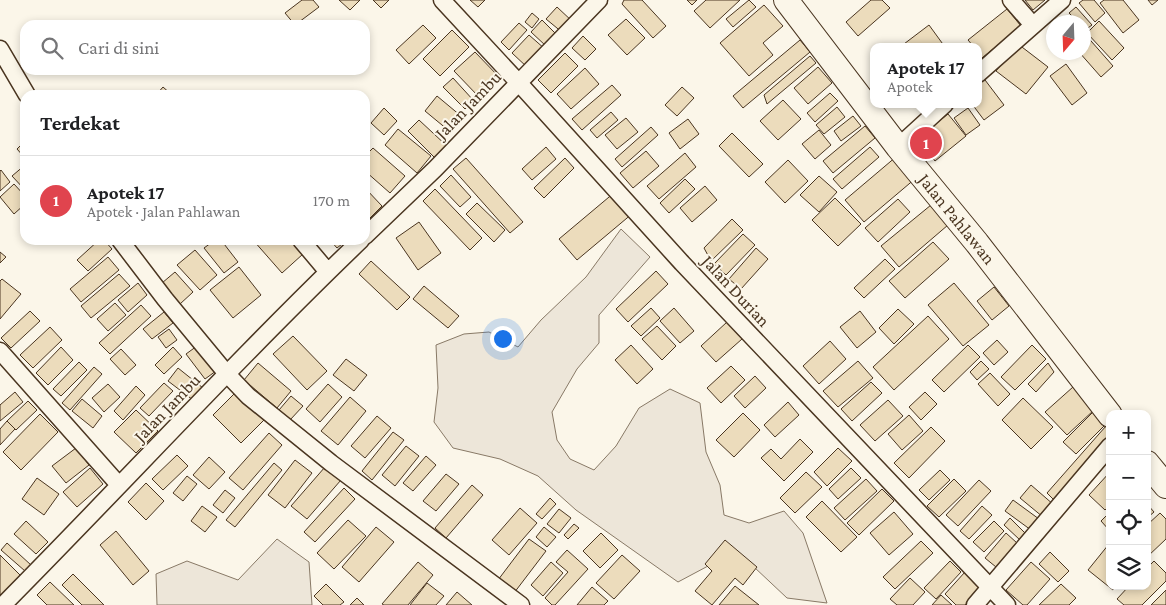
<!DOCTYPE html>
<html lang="id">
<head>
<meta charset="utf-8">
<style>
	:root { --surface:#fff; --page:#f6f6f6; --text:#202124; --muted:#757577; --line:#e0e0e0; --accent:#c62828 }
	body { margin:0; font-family:"Crimson Pro",serif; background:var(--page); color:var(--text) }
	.controls { position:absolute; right:15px; bottom:15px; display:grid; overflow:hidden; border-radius:10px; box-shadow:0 2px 8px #0003 }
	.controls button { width:45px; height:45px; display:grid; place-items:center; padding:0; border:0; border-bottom:1px solid var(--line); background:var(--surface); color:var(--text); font:25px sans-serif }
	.compass { position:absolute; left:1046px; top:15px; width:45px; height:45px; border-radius:50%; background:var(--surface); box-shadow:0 2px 8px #0003; rotate:199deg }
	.you { position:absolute; left:502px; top:338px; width:18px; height:18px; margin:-12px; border:4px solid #fff; border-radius:50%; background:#1a73e8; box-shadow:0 0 0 8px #1a73e833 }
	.badge { display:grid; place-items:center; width:32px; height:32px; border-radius:50%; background:var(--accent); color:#fff; font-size:16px; font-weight:700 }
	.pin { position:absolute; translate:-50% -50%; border:2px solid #fff; box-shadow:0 1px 5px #0006 }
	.popup { position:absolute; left:870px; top:43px; width:112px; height:65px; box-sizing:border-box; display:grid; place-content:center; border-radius:10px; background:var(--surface); filter:drop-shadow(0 1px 4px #0005); font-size:16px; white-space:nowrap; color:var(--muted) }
	.popup b { font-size:19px; color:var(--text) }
	.popup::after { content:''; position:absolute; left:50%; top:100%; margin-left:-10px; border:10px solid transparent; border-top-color:var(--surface) }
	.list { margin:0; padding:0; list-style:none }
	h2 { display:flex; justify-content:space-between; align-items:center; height:65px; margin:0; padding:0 20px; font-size:21px }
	h2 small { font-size:16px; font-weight:400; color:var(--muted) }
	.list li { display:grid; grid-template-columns:32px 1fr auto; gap:15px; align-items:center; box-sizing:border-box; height:90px; padding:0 20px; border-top:1px solid var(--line) }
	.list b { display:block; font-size:19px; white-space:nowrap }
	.list p { margin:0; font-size:16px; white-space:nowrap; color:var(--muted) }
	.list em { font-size:16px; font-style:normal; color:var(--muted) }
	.icon { flex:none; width:28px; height:28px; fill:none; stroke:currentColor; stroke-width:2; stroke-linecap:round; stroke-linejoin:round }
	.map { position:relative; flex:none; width:1166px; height:605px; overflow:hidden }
	.search { position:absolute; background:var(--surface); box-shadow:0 2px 8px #0003; left:20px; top:20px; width:350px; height:55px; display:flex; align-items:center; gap:12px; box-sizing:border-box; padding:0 18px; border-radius:15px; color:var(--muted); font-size:19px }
	.panel { position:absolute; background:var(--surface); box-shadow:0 2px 8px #0003; left:20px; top:90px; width:350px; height:155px; border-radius:15px }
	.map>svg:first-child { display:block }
	.green { fill:#ede6d9; stroke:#887966 }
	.building { fill:#ecdcbc; stroke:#4a3520 }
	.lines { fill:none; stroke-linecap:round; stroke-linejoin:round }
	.minor-casing { stroke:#4a3520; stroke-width:19 }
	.secondary-casing { stroke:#4a3520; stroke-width:26 }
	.minor { stroke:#fbf6e9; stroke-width:16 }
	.secondary { stroke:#fbf6e9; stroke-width:24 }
	.labels { text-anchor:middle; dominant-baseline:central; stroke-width:4; stroke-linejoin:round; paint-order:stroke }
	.street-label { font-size:18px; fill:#4a3520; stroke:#fbf6e9 }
</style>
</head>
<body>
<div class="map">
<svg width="1166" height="605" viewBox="0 0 1166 605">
	<rect width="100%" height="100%" fill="#fbf6e9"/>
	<path class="green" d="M621,229L650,257L599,315V343L577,369L552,412L557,440L570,459L594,470L616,446L639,408L670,389L700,403L706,452L720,485L724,515L749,523L784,511L803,533L827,603L787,598L754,567L723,558L678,582L576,510L538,476L500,459L453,448L434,422L438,388L436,345L464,334L489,332L518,347L541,320L586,277Z
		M277,539L309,562L312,605H157L156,574L187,561L238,580Z"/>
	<path class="building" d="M302,0H313L319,7L295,25L285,13Z
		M339,0H360L350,10Z
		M373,0H389L381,8Z
		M470,0H485L478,7Z
		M624,0H642L666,26L653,38L622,4Z
		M687,0H697L692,5Z
		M706,0H740L710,28L694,11Z
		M749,0L756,7L733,27L726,19Z
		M871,0H882L890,8L858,36L846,22Z
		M1025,0H1045L1033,10Z
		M1083,0H1094L1105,13L1095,22L1079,3Z
		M1104,0H1123L1139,20L1123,33L1100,3Z
		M1148,0H1158L1152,5Z
		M764,5L783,26L763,43L773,55L749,76L720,43Z
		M557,7L573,22L563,33L546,19Z
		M1076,7L1092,25L1085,30L1084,28V22H1078L1069,13Z
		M1007,9L1021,26L982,58L978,53V47H974L968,40Z
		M532,13L539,19L532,28L525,22Z
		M626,19L645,38L627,55L608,35Z
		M542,20L556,34L546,46L531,32Z
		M1099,21L1124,48L1112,60L1087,33Z
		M519,23L527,30L509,50L501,42Z
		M423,25L436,38L409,64L396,50Z
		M929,25L945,47H900Z
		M452,30L469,47L440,76L423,59Z
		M1084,33L1113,66L1101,77L1079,52H1084Z
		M529,35L545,49L528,68L512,53Z
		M583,36L596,49L585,60L572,48Z
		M800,40L810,52L743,108L733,96Z
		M1018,44L1048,67L1026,94L996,71Z
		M475,52L500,78L479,97L454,71Z
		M565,53L578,66L551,93L538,80Z
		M810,56L816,63L767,104L764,95Z
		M1066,64L1087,93L1072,105L1050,76Z
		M818,67L832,83L808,104L794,88Z
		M585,68L599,84L571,109L557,94Z
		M982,76L1004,105L984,120L972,104H978V99L981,97L978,95V78Z
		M453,78L474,101L465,109L443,87Z
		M612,85L621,95L582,130L572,119Z
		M163,87L172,95H156Z
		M682,87L694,98L677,116L665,105Z
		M830,93L838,101L815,122L807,113Z
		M437,96L461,116L448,130L425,111Z
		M783,100L801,119L778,140L760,121Z
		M837,107L845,117L824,134L816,125Z
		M384,108L397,121L384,135L371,123Z
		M968,108L980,125L966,135L954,118Z
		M611,112L618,120L597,138L590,130Z
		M948,114L966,136L935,161L917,139Z
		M853,116L861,126L841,141L834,131Z
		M626,118L638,132L617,149L605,135Z
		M688,119L699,134L680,149L669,133Z
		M419,120L448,147L436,159L408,131Z
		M865,126L875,138L833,173L823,161Z
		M651,127L658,135L622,167L615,159Z
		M398,129L431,156L417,173L385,145Z
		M819,130L831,145L815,159L802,144Z
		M732,133L763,164L749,177L719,146Z
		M25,141V158L17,149Z
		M546,147L556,159L532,180L522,169Z
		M870,147L879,157L842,189L833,179Z
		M373,148L405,176L390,193L365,171V156Z
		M646,151L659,166L633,188L620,173Z
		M685,153L696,167L659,199L647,186Z
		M897,156L916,178L864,222L845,200Z
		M466,158L523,222L510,233L453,169Z
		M565,158L574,168L544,198L534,188Z
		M788,160L808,181L785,203L765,182Z
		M25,165V190L12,176Z
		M1,170L10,182L0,191V171Z
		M451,175L471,197L460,207L440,186Z
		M819,176L837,192L819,212L800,195Z
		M685,179L695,189L669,213L660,203Z
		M14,184L25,196V204L14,214L0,197Z
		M705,186L717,200L692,222L680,208Z
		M365,188L382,206L368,220L365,217Z
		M435,189L482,238L470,250L423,201Z
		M615,192L633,213L577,260L559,239Z
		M835,198L861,224L838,246L812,220Z
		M898,199L910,212L878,242L865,228Z
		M477,203L505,230L494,242L466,214Z
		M931,205L948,225L899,267L881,246Z
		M732,219L743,230L711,261L704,248Z
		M419,222L441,253L418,270L396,238Z
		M743,234L755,245L726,275L714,264Z
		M99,240H104L112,249L88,271L77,260Z
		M215,240H221L238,262L224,273L204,248Z
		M253,240H291L303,254L282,273Z
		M330,240H347L337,248Z
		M933,242L949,259L905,298L889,281Z
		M756,248L768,259L741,289L729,279Z
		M195,250L217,275L200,290L177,265Z
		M0,252L6,257L0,263Z
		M108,257L119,270L81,302L70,289Z
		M885,259L895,269L864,298L854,288Z
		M371,261L410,297L397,310L359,274Z
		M239,267L261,295L233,318L210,290Z
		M656,271L668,284L628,322L616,309Z
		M175,272L193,292L180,304L162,283Z
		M119,274L130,286L91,318L81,306Z
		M2,279L21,294L0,319V281Z
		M138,283L147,295L128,312L118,300Z
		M954,283L989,325L963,346L928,305Z
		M424,286L459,316L448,328L413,299Z
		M994,287L1009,306L992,320L977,301Z
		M115,303L126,315L108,331L97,319Z
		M141,305L151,316L110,354L99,343Z
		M651,308L660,318L641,336L631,326Z
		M674,308L694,331L680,343L660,321Z
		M898,309L914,324L894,344L879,328Z
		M30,311L40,321L11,348L1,338Z
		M860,311L876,332L857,348L840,327Z
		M164,312L173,323L152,339L143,329Z
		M928,316L949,339L894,390L873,367Z
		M727,322L742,339L716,362L701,346Z
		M657,326L676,346L662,360L642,339Z
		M50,327L62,340L33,368L20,355Z
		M169,329L177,340L166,348L158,337Z
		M293,336L327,371L307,390L273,354Z
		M997,340L1008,352L994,365L983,353Z
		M830,341L846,359L819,384L803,366Z
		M631,345L653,369L637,384L615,360Z
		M968,345L980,357L944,392L932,380Z
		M1032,345L1046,359L1015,390L1001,377Z
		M197,346L216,371L205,379L186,354Z
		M61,347L73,360L48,385L36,373Z
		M173,347L182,357L164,374L155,365Z
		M121,349L136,365L125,375L110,359Z
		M346,359L367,375L354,391L333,375Z
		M858,361L873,378L838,407L823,391Z
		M981,361L989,369L977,380L970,372Z
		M79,362L87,370L61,396L53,389Z
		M258,363L291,391L277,408L244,380Z
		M1048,363L1054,372L1036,392L1028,384Z
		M731,366L745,380L721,403L707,388Z
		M94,367L102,374L70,410L62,403Z
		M178,368L203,388L193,400L168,381Z
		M990,373L1010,394L998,406L978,384Z
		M755,376L766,388L745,408L734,396Z
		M871,382L882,393L852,421L841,409Z
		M164,383L173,391L149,416L140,408Z
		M108,384L120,397L104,412L92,398Z
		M328,384L342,397L320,422L306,409Z
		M136,386L145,395L123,420L114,411Z
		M1073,387L1094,410L1067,435L1045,412Z
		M15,392L23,402L0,421V405Z
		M236,392L264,420L241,443L213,415Z
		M925,392L937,404L921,420L909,407Z
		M291,396L303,406L290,420L279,410Z
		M350,397L366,411L338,445L321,431Z
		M1023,398L1053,427L1031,449L1002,420Z
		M82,399L102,416L93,428L72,411Z
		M888,400L903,416L875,441L860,425Z
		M28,401L37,410L16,430L7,421Z
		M788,402L799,415L775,437L764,425Z
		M136,410L158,431L136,453L114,432Z
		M1094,411L1107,423L1076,454L1063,442Z
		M743,413L760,430L734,457L716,440Z
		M40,414L58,432L21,470L3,452Z
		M909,415L923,431L902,450L888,434Z
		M377,416L391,428L365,458L351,446Z
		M7,421L15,429L0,445V429Z
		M1106,426L1110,430V441L1056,502L1047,493Z
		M931,427L945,441L909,478L894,463Z
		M393,432L404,440L372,480L362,471Z
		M269,433L282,445L243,490L229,478Z
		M800,439L813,452L784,481L761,458L771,449L781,459Z
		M406,446L419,456L395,486L382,475Z
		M76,448L89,465L66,483L52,466Z
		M838,448L852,461L827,486L814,472Z
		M177,455L188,466L163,490L152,479Z
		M426,456L436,465L413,491L403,483Z
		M209,457L225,472L209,489L193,475Z
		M295,460L312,473L285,508L268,495Z
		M274,463L282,470L235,527L226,520Z
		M325,467L341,480L307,519L291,506Z
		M90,468L103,484L77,507L63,492Z
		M851,468L861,478L838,499L829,489Z
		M940,470L950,480L929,500L919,490Z
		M806,472L822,487L795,513L780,498Z
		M1110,472V505L1105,510L1089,495Z
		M446,474L459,484L436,511L423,501Z
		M187,476L197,484L183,501L173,493Z
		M37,478L59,494L44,515L22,499Z
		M866,479L877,491L845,520L834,508Z
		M954,479L966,491L939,517L927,506Z
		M979,480L991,491L958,526L946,515Z
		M146,483L164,501L146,520L128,502Z
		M472,485L483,495L446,538L435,528Z
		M1031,485L1054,505L1043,517L1020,498Z
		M344,488L355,499L315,542L304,532Z
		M882,489L894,501L859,535L847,523Z
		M225,490L235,498L223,513L213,505Z
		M550,498L556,504L542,519L536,514Z
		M1013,500L1039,519L1031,530L1005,511Z
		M822,501L857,537L841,552L806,517Z
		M1147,504L1154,512L1147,518Z
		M202,506L217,517L205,532L191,521Z
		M982,506L992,515L969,539L960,531Z
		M520,508L537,523L509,555L492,540Z
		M559,509L571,518L559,533L547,524Z
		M894,512L913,534L889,555L870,533Z
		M1110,512V531L1101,521Z
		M1160,513L1166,519V539L1147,557V525Z
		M1010,518L1026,534L1020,540L1004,525Z
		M348,520L366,536L334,569L317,553Z
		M26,521L48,542L36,554L14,534Z
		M994,521L1004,531L984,552L973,542Z
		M574,524L579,528L568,539L564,535Z
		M376,527L394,542L359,582L342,567Z
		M544,527L556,537L547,547L536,537Z
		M116,531L149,571L133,585L100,545Z
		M601,533L618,550L600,568L583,551Z
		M1006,533L1017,543L996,567L985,558Z
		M529,539L546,551L514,593L498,580Z
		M725,540L757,567L743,585L735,578L712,605L695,591L712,571L705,564Z
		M921,541L933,553L895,589L883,577Z
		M7,543L31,565L25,571L1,550Z
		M1109,544L1110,586H1116L1113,590L1088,570Z
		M567,550L588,569L555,605H552L545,598L568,572L556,562Z
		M1050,552L1069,571L1058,582L1039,564Z
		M0,555L20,575L1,595L0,594Z
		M622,555L640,571L614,599L596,583Z
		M950,561L961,572L936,599L924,588Z
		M1154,561L1166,573V581L1142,605H1124L1117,599L1129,586H1147V568Z
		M418,562L433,575L408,605H384L382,604Z
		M551,562L563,573L543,596L531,585Z
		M1031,562L1050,579L1027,605H1023L1006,590Z
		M965,572L981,587L965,605H956L945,594Z
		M73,574L104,605H82L62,585Z
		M910,578L925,592L913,605H897L890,599Z
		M50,582L74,605H47L37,595Z
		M427,583L444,596L436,605H410Z
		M326,584L344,602L340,605H323L314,596Z
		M1061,584L1076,598L1069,605H1039Z
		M735,586L759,605H719Z
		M592,587L608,601L604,605H577Z
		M1166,590V605H1151Z
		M457,592L472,605H446Z
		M941,595L952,605H932Z
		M357,598L364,605H350Z"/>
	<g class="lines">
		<defs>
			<path id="minor" d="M442,0L518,82L682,263L1007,605
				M1011,0L1032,24
				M0,49L27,95
				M978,74L1062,0
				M898,147L945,104
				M365,236L435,169L599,0
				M120,240L165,299L227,374L248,396L331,463L521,605
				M301,240L328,272
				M0,351L119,485
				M3,605C123,484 238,358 361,240
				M975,605L1110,446"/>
			<path id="secondary" d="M786,0L898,147L977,243L1110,415
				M1147,463L1166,486"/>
		</defs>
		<use href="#minor" class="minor-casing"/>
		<use href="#secondary" class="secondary-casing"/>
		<use href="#minor" class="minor"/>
		<use href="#secondary" class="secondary"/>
	</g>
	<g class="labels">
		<g class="street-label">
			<text transform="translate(468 105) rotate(-46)">Jalan Jambu</text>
			<text transform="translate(957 219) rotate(51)">Jalan Pahlawan</text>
			<text transform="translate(736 291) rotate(47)">Jalan Durian</text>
			<text transform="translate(167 408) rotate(-46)">Jalan Jambu</text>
		</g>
	</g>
</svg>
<div class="controls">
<button>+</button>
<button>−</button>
<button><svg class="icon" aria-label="locate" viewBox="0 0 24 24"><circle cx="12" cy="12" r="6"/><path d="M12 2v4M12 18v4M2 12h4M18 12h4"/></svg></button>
<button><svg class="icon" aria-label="layers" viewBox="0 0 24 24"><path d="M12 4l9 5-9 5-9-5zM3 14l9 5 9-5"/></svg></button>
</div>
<svg class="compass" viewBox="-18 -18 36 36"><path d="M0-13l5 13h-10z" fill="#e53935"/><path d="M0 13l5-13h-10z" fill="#757577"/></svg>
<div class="you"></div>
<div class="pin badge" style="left:926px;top:143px;background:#e0444e">1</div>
<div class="popup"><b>Apotek 17</b>Apotek</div>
<div class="search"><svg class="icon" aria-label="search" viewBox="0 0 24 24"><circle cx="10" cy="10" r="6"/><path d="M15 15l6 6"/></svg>Cari di sini</div>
<section class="panel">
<h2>Terdekat<small></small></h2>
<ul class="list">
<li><span class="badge" style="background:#e0444e">1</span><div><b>Apotek 17</b><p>Apotek · Jalan Pahlawan</p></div><em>170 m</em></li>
</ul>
</section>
</div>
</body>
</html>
